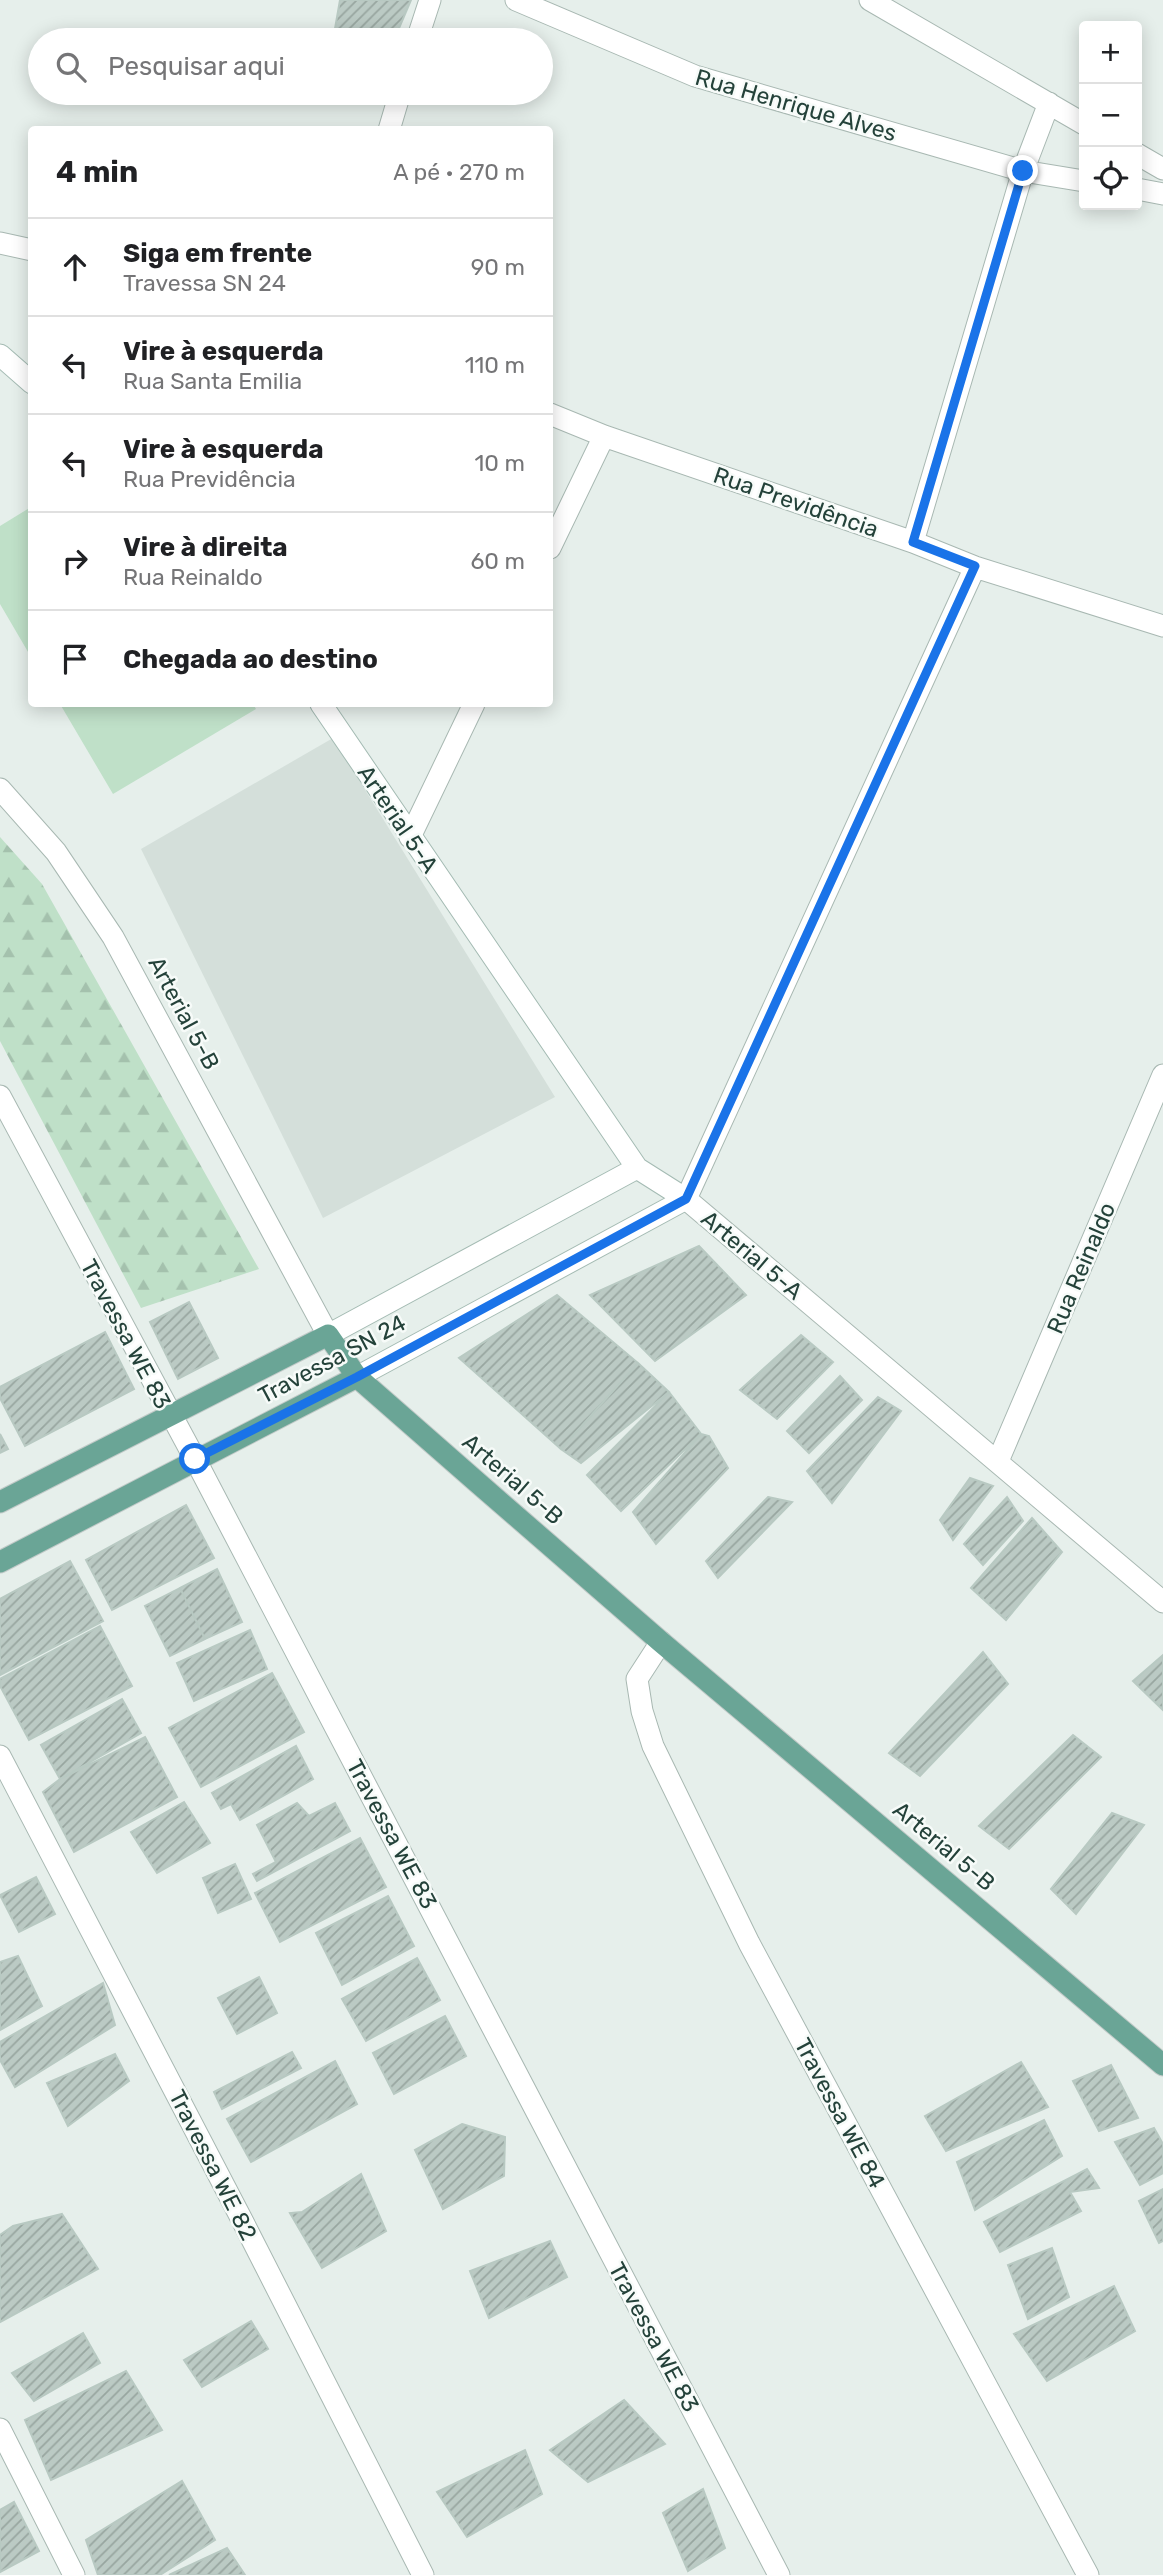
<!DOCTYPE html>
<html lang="pt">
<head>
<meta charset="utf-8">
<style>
	:root { --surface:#fff; --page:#f6f6f6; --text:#202124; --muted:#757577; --line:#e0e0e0 }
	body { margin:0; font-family:Rubik,sans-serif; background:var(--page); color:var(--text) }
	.controls { position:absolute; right:21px; top:21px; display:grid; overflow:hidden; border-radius:7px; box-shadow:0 4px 18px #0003 }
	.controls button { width:63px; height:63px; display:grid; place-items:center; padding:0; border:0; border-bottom:2px solid var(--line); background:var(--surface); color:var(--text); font:35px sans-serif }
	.stop { position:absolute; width:21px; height:21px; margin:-16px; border:5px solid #1a73e8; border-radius:50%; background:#fff }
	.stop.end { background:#1a73e8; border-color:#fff; box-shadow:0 2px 7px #0008 }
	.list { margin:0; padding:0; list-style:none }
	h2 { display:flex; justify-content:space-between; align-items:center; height:91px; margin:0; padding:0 28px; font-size:30px }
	h2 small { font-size:23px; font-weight:400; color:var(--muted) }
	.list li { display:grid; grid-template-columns:46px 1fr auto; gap:21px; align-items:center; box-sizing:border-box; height:98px; padding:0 28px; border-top:2px solid var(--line) }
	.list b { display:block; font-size:26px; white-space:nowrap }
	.list p { margin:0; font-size:23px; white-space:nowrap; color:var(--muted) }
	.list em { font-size:23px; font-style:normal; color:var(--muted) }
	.icon { flex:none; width:38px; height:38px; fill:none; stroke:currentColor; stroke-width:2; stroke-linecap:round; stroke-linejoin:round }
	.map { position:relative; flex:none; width:1163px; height:2575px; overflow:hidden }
	.search { position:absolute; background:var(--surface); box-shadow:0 4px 18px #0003; left:28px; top:28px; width:525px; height:77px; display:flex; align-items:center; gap:18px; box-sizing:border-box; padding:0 24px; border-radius:38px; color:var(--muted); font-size:26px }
	.panel { position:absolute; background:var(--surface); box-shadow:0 4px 18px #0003; left:28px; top:126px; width:525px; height:581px; border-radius:7px }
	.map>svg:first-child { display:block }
	.built { fill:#d4dfda }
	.forest { fill:url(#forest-firs) }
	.park { fill:#bfe0c8 }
	.building { fill:url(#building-hatch); stroke:#b8c9c2; stroke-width:2 }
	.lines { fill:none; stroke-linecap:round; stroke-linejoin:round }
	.street-casing { stroke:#a8b8b2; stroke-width:23 }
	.secondary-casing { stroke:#a4bbb3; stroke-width:23 }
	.primary-casing { stroke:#c2cac8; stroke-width:23 }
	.street { stroke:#fff; stroke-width:21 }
	.secondary { stroke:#fff; stroke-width:21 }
	.primary { stroke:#6aa596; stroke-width:21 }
	.route { stroke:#1a73e8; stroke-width:9 }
	.labels { text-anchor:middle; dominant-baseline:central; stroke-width:5; stroke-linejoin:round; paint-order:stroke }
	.street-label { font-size:23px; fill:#24423a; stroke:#f7fbf9 }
</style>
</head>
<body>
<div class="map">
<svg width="1163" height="2575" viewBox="0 0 1163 2575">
	<defs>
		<pattern id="forest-firs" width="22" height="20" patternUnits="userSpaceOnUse" patternTransform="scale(1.75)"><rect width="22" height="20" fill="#bfe0c8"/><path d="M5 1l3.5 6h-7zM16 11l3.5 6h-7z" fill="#a4c1ad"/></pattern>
		<pattern id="building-hatch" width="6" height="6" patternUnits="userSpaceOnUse" patternTransform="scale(1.75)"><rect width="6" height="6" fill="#bbcac4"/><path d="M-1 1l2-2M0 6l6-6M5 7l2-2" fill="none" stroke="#98a6a0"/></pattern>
	</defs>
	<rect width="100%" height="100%" fill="#e6efeb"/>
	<path class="built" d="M333,738L555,1097L323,1218L141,849Z"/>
	<path class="forest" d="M0,837L42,884L259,1269L141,1308L0,1041Z"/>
	<path class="park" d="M31,507V657L0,604V526Z
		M60,704H253L256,709L113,794Z"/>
	<path class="building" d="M340,0H411L394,40H333Z
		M699,1246L746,1295L655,1361L590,1295Z
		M557,1295L638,1363L561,1449L459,1358Z
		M189,1302L218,1358L178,1379L150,1322Z
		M105,1332L134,1389L25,1446L0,1398V1387Z
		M801,1335L833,1362L777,1419L740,1390Z
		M638,1363L669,1392L581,1463L561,1449Z
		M840,1376L862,1400L809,1453L787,1431Z
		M669,1392L701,1434L621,1511L587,1475Z
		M878,1397L901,1411L832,1503L807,1471Z
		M0,1434L8,1449L0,1453Z
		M701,1434L709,1436L728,1468L656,1544L633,1512Z
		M970,1478L993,1486L953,1540L940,1520Z
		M768,1497L792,1502L718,1578L706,1561Z
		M1007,1497L1023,1521L983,1565L964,1544Z
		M186,1505L214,1558L112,1610L86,1560Z
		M1032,1518L1062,1552L1006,1620L971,1588Z
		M70,1561L103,1621L0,1675V1599Z
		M217,1569L242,1622L205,1639L180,1588Z
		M180,1588L205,1639L170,1656L145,1606Z
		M100,1626L132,1686L29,1740L0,1686V1679Z
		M250,1630L267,1669L194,1701L177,1663Z
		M983,1652L1008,1684L920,1776L889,1753Z
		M1163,1655V1710L1133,1681Z
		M272,1673L304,1732L201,1787L169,1728Z
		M122,1699L141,1733L60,1779L41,1745Z
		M1073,1735L1101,1757L1009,1849L979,1826Z
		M145,1737L177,1797L74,1852L43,1792L60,1779Z
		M296,1746L313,1779L240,1820L231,1804L221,1809L212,1793Z
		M184,1802L210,1843L157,1873L131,1832Z
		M297,1803L309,1816L335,1803L350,1831L257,1881L253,1874L276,1862L257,1825Z
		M1112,1813L1144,1825L1076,1914L1051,1889Z
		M360,1838L386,1887L280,1942L255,1893Z
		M235,1864L251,1899L218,1913L203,1878Z
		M36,1877L55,1914L19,1932L0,1895Z
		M388,1896L414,1946L342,1985L316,1933Z
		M18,1956L42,2006L0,2030V1962Z
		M417,1958L440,2000L366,2041L342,1999Z
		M259,1977L277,2013L237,2034L218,1998Z
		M103,1983L115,2025L15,2087L0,2060V2042Z
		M445,2016L466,2056L394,2094L373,2053Z
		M292,2052L301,2068L222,2109L214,2092Z
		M115,2054L129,2081L68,2126L47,2083Z
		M335,2061L357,2104L251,2162L227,2119Z
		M1021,2062L1048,2107L946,2151L925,2116Z
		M1111,2065L1138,2118L1099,2131L1073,2081Z
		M1044,2120L1062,2156L975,2210L957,2162Z
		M462,2124L505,2137L504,2176L443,2209L415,2150Z
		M1154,2128L1163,2144V2173L1140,2185L1115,2142Z
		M1087,2169L1099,2188L1070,2192L1081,2211L1000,2252L984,2222Z
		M361,2174L386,2231L322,2268L290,2213L302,2212Z
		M1163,2189V2241L1159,2243L1139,2201Z
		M62,2214L98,2269L0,2322V2235L13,2226Z
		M550,2241L567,2277L489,2318L470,2271Z
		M1052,2248L1069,2297L1028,2319L1008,2265Z
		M1114,2286L1135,2331L1047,2381L1014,2334Z
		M251,2321L268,2349L202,2387L184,2360Z
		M83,2333L100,2363L34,2401L12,2373Z
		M126,2371L162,2430L51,2480L25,2420Z
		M624,2400L665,2444L588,2482L550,2450Z
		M525,2450L542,2494L467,2537L437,2492Z
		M182,2481L215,2540L160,2575H98L86,2540Z
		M703,2489L725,2548L688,2571L663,2513Z
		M14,2502L39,2551L0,2572V2510Z
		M227,2548L245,2575H169Z"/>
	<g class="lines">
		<defs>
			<path id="street" d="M516,0L695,76L1023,171L1084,181
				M870,0L1084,124
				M417,40L430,0
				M389,130L400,93
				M1137,154L1163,169
				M1137,189L1163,194
				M0,243L32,250
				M550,414L604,436L913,542L975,567L1163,626
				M913,542L1023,171L1049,103
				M550,548L604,436
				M975,567L686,1199L1163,1602
				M0,789L56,852L113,937L328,1335
				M410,837L474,704
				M0,1096L195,1459L779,2575
				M998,1461L1163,1075
				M661,1642L637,1679L642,1711L653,1746L749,1943L1088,2575
				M0,1756L241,2218L423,2575
				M0,2429L74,2575"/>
			<path id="secondary" d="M0,355L32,383
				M321,704L637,1168L686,1199L357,1377
				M328,1335L637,1168"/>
			<path id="primary" d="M0,1502L328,1335L357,1377L478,1483L661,1642L1163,2065
				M0,1562L357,1377"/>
		</defs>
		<use href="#street" class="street-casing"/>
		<use href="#secondary" class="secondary-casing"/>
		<use href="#primary" class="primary-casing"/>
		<use href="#street" class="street"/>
		<use href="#secondary" class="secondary"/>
		<use href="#primary" class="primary"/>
	</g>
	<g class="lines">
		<path class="route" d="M195,1459L357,1377L686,1199L975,566L913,542L1023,171"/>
	</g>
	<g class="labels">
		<g class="street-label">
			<text transform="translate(796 105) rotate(16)">Rua Henrique Alves</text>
			<text transform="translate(796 502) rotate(19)">Rua Previdência</text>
			<text transform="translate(398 819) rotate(56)">Arterial 5-A</text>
			<text transform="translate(184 1013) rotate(62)">Arterial 5-B</text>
			<text transform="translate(752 1255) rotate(40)">Arterial 5-A</text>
			<text transform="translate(1081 1268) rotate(-67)">Rua Reinaldo</text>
			<text transform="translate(126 1334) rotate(62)">Travessa WE 83</text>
			<text transform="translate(332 1359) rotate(-28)">Travessa SN 24</text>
			<text transform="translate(513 1479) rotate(41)">Arterial 5-B</text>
			<text transform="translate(392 1834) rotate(62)">Travessa WE 83</text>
			<text transform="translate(944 1846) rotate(40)">Arterial 5-B</text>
			<text transform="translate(840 2113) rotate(62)">Travessa WE 84</text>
			<text transform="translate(213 2165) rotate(63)">Travessa WE 82</text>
			<text transform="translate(654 2337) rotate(62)">Travessa WE 83</text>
		</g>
	</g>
</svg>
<div class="controls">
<button>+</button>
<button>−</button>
<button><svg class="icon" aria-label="locate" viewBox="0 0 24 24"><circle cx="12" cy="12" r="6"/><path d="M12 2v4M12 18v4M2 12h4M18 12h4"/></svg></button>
</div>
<div class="stop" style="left:195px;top:1459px"></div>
<div class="stop end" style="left:1023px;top:171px"></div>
<div class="search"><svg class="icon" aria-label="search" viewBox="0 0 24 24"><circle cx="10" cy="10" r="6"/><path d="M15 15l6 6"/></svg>Pesquisar aqui</div>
<section class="panel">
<h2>4 min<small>A pé · 270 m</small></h2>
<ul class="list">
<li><svg class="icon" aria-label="ahead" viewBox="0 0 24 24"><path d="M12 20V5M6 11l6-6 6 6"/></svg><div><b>Siga em frente</b><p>Travessa SN 24</p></div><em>90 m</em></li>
<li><svg class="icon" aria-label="left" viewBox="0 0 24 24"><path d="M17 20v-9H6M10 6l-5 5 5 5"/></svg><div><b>Vire à esquerda</b><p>Rua Santa Emilia</p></div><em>110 m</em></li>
<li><svg class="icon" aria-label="left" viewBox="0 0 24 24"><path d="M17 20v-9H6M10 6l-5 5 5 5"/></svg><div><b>Vire à esquerda</b><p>Rua Previdência</p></div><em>10 m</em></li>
<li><svg class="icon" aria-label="right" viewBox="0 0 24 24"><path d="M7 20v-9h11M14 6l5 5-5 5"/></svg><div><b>Vire à direita</b><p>Rua Reinaldo</p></div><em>60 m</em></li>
<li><svg class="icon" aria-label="arrive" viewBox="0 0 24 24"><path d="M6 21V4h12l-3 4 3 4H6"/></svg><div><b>Chegada ao destino</b></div></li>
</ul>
</section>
</div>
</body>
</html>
